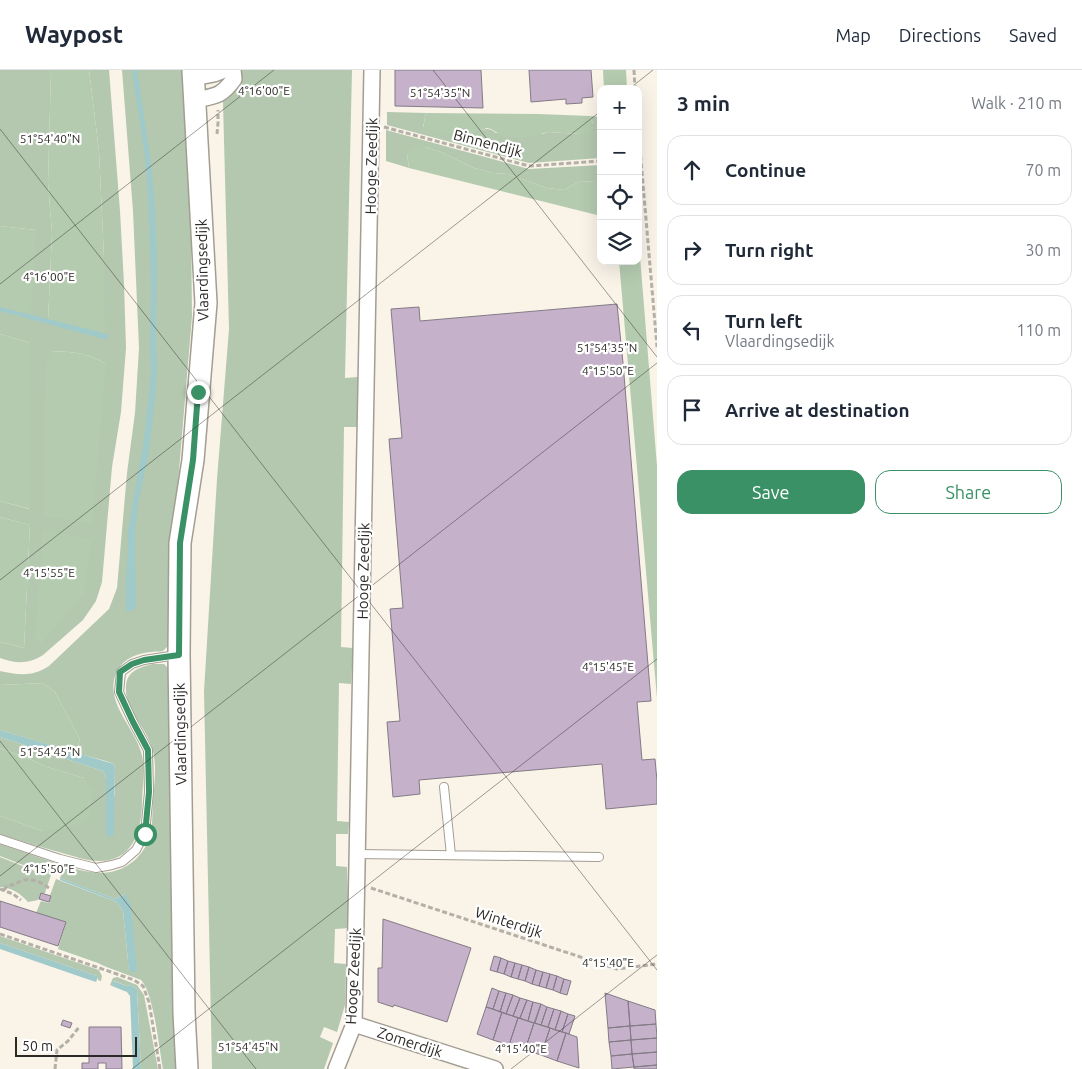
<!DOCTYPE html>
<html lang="en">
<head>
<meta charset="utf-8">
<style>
	:root { --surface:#fff; --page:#f6f6f7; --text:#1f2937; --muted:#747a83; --line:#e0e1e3; --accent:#3a9165 }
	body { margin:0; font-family:Ubuntu,sans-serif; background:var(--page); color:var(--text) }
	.controls { position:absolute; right:15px; top:15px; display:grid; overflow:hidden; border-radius:10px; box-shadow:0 5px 20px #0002 }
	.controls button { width:45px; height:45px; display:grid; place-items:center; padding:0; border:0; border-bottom:1px solid var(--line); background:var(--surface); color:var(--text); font:25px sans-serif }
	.scale { position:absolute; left:15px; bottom:12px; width:122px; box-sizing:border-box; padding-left:5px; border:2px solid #2c2a26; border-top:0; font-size:14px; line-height:18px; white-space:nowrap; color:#2c2a26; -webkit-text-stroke:4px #fff; paint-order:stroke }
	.stop { position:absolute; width:15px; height:15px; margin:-11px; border:4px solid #3a9165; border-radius:50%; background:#fff }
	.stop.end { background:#3a9165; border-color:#fff; box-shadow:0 1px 5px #0008 }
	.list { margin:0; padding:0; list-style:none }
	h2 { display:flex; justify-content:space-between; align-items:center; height:65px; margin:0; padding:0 20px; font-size:21px }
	h2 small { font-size:16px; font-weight:400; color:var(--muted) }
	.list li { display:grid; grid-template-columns:32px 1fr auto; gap:15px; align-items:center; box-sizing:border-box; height:70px; margin:0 10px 10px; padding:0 10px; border:1px solid var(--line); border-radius:15px }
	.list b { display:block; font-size:19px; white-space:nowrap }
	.list p { margin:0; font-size:16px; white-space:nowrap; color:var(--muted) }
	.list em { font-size:16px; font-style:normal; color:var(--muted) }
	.actions { display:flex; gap:10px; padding:15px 20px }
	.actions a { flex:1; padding:11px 0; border:1px solid var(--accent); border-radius:15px; text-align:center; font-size:18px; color:var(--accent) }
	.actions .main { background:var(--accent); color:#fff }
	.icon { flex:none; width:28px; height:28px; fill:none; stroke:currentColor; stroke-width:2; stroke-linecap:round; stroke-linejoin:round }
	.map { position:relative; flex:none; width:657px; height:999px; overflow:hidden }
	header { display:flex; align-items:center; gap:30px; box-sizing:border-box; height:70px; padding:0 25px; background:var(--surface); border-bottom:1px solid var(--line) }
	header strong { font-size:24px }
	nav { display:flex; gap:28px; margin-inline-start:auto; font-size:18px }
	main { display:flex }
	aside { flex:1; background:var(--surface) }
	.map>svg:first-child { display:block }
	.green { fill:#b3c8af; fill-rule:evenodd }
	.forest { fill:#b4cbb0 }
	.water { fill:#a0c9c9 }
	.building { fill:#c6b1cb; stroke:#837b85 }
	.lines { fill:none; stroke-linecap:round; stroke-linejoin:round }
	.lane-casing { stroke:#a39e93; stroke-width:10 }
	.street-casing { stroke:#a39e93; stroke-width:18 }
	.secondary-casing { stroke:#a39e93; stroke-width:24 }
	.path { stroke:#b4b0a7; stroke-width:3; stroke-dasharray:5 2.5; stroke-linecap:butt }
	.lane { stroke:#fff; stroke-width:8 }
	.street { stroke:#fff; stroke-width:15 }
	.secondary { stroke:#fff; stroke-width:21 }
	.route { stroke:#3a9165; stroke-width:6 }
	.ticks { fill:none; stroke:#2c2a26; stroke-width:1; stroke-opacity:0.45 }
	.labels { text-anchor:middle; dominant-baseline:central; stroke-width:4.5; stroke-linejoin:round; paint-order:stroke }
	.street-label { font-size:15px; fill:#2c2a26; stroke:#fff }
	.ticks-label { font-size:12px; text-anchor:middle; fill:#2c2a26; stroke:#fff; stroke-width:4.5; stroke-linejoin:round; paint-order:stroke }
</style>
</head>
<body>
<header>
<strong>Waypost</strong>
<nav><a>Map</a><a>Directions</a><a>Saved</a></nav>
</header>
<main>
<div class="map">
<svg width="657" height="999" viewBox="0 0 657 999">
	<rect width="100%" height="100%" fill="#f9f3e8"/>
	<path class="green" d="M0,0H51L48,113L52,163L48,251L104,265V187L99,81L89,0H109L120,141L124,214L126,278L121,342L112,397L102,512L96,531L83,550L43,585C29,594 16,594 0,588V572L24,578L30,455L0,447V431L29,439L30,273L0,264V239L36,160L0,156ZM50,281C72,282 87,282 106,294Z
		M122,0H184L191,159L192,246L174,460L169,575C168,576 164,580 163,581C160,582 155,581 152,582C138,583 124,588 117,601C103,631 133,655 141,682C146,698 142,718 142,735C141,763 132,791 99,791C86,791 74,786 62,783C41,777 21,771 0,764V746L42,761L84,708L47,697L32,690L0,678V667L103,701L115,727V698L114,694L106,691L76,683L80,669L55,622L43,613L0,615V601C18,605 33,607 49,596L109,539L117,518L127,403L135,343L139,278L133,141Z
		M242,0H352L345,308L358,307L357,357H344L341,577L353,578L351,614L339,613L337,751L349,752L348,764H336V796L347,797L349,858L335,859L334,893L346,894L345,935L337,962L324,957L320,967L333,973L324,999H212L204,621L217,409L229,259L223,32L242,15Z
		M387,42L426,43L423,57L482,60C488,58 491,59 496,63L543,64L548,62L580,64L593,53L590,46L601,47V88L529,93L387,55Z
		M386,60L529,99L601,95V115L596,112L580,111L564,120L547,118L508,104L494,103L474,98L441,82L425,77L407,84L409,98L386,91Z
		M153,594H164L168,598L171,604L180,999H163C159,979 154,923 141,910L104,896L98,893L58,879L66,852L36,843L41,831L49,833L51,826L50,825L56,809L117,832L123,841L129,901L125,824L115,829L60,808L65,796C73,798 82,801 91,802C117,807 142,792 150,766C153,755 152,743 153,732C154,713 158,693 151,675C145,657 124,637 126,616C127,601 140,597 153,594Z
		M0,774L55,793L45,823H41L38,830L28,832C20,823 12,818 0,817V787L45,805L46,804L0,786Z
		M0,866L99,900L102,906L101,911L98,910V908L97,906L0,873Z
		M117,907L137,915L144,925L158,999H141L137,919L131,915L127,916L114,911L112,916L110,915L113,908Z"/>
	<path class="forest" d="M51,0H89L99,81L104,187L105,265L48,251L52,163L48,113Z
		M603,0H626L627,19H604Z
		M426,43L538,44L590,46C593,53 595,57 591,63L580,64L548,62L531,67L521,68L504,67L491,59L487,58L463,67L423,58Z
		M411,77H425L441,82L474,98L494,103L508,104L547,118L564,120L580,111L597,112L601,115V146L409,98L407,84Z
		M0,156L36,160L31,247L0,239Z
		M638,162L657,396V628L619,191H638Z
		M0,264L30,273V439L0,431Z
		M50,281C72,282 87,282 106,294L92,454L44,446V338L47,291Z
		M0,447L30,455L24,578L0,572Z
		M43,459L92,469L84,523L42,573L35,571Z
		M43,613L55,622L80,669L76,683L0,660V615Z
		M0,678L32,690L47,697L84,708L92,720L90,746L83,753L61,760L42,761L0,746Z"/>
	<path class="water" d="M132,0H137L150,85L155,134L157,189L156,267L157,296L156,320L149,381L138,434L135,462L136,537L134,540L128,542L126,539V510L128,481V460L143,377L151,304L150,277L151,216L148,124L145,87Z
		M0,237L104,263L109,265L108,269H104L0,241Z
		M0,660L114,694L115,698L114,765L108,767L106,765V707L103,701L0,667Z
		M60,808L115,829L125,824L131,835L137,902L129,901L123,841L117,832L60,810Z
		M0,873L97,906L98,907L96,912L84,908L0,879Z
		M113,911L127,916L131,915L137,919L141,999H133L130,926L127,922L112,916Z"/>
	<path class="building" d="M395,0H481L483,38L395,36Z
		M529,0H591L593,27L582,28V33L566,34V29L531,32Z
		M617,234L623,293L651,631L637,632L642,690L655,689L657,711V734L606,739L602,694L419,710L420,724L393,727L387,652L400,651L390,539L403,538L389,369L402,368L391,239L419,237L420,251Z
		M41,823L51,826L49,832L39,829Z
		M0,831L66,852L58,876L0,857Z
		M383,849L471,878L447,952L394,935L393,937L378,932V898H382Z
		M494,886L501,888L497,902L490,900Z
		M501,888L508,891L504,904L497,902Z
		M508,891L515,893L511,907L504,904Z
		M515,893L522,895L518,909L511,907Z
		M522,895L529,897L525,911L518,909Z
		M529,897L536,900L532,914L525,911Z
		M536,900L543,902L539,916L532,914Z
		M543,902L550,904L546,918L539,916Z
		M550,904L557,906L553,920L546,918Z
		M557,906L564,909L560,923L553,920Z
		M564,909L571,911L567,925L560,923Z
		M492,918L499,921L493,939L486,937Z
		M499,921L506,923L500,942L493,939Z
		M506,923L513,925L506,944L500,942Z
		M605,923L628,931L630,956L608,958Z
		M513,925L520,928L513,946L506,944Z
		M520,928L527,930L520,948L513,946Z
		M527,930L533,932L528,951L520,948Z
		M628,931L655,940L656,954L630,956Z
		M533,932L541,934L534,953L528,951Z
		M541,934L547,937L541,955L535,953Z
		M486,937L502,942L493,970L477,964Z
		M547,937L554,939L548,957L541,955Z
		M554,939L561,941L555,960L548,957Z
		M561,941L568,944L562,962L555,960Z
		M502,942L518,948L509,975L493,970Z
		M568,944L575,946L569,964L562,962Z
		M518,948L534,953L525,980L509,975Z
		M63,950L72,953L70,958L61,955Z
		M534,953L550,958L541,985L525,980Z
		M656,954L657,968L631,970L630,956Z
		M630,956L631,970L609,972L608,958Z
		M89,957H121L122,999H106V993H98V999H82V993H89Z
		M550,958L566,963L557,991L541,985Z
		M566,963L577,967L579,998L557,991Z
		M657,968V982L632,984L631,970Z
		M631,970L632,984L611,986L609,972Z
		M657,982V995L634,997L632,984Z
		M632,984L634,997L612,999L611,986Z
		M657,995V999H634V997Z"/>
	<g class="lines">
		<defs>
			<path id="lane" d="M444,717L451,785
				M0,769L60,789L96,798L112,795L122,792L136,780L145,763L149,722L148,680L133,652L119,622L121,602L132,594L144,590L177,585
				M357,784L599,787"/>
			<path id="street" d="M193,8L214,4L224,0
				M194,30C215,26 221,27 234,9L233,0
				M354,954L495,999
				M336,999L354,954L372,0"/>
			<path id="secondary" d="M187,999L184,942L179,585L180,473L193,390L206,233L193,0"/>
		</defs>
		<use href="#lane" class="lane-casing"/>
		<use href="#street" class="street-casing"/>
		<use href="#secondary" class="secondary-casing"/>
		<path class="path" d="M634,0L635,19
			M638,56L657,277
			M384,57L529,96L601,91
			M217,64L218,53V40
			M371,818L617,899L657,894
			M0,819L13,824L21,830
			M4,820L7,816C14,815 18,812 24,810C33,808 42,813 49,818
			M0,864L111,902L134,910L143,916L149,932L160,999
			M55,999L57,980L68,971L80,956"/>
		<use href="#lane" class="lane"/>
		<use href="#street" class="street"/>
		<use href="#secondary" class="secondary"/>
	</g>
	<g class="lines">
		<path class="route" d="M145,764L149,722L148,680L133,652L119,622L120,602L132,594L144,590L179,585L180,473L193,390L198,322"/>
	</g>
	<path class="ticks" d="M433,0L657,287M629,19L653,0M0,59L657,900M0,214L274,0M0,510L601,41M0,671L256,999M0,806L657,293M132,999L657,589M511,999L657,885"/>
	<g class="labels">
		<g class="street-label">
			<text transform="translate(488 73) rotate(15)">Binnendijk</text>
			<text transform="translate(371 96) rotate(-89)">Hooge Zeedijk</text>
			<text transform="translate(202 200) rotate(-91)">Vlaardingsedijk</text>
			<text transform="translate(363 501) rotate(-89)">Hooge Zeedijk</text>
			<text transform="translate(180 664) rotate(-91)">Vlaardingsedijk</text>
			<text transform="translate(509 852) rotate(18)">Winterdijk</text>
			<text transform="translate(353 906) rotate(-87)">Hooge Zeedijk</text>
			<text transform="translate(410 972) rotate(18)">Zomerdijk</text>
		</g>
	</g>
	<g class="ticks-label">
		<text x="264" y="25">4°16'00"E</text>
		<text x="440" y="27">51°54'35"N</text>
		<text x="50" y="73">51°54'40"N</text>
		<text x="49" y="211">4°16'00"E</text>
		<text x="607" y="282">51°54'35"N</text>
		<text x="608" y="305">4°15'50"E</text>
		<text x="49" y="507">4°15'55"E</text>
		<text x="608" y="601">4°15'45"E</text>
		<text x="50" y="686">51°54'45"N</text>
		<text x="49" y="803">4°15'50"E</text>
		<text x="608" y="897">4°15'40"E</text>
		<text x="248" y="981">51°54'45"N</text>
		<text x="521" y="983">4°15'40"E</text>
	</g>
</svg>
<div class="controls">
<button>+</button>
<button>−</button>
<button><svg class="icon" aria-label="locate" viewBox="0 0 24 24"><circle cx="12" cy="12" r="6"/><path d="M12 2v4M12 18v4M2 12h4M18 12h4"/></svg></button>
<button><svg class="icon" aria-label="layers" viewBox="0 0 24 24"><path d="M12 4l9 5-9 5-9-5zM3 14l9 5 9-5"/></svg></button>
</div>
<div class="scale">50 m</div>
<div class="stop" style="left:145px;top:764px"></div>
<div class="stop end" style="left:198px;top:322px"></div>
</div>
<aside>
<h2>3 min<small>Walk · 210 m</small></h2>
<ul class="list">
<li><svg class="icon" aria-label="ahead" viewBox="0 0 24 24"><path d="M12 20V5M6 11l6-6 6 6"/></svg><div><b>Continue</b></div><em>70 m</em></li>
<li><svg class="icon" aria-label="right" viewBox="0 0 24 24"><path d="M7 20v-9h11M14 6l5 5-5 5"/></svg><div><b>Turn right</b></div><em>30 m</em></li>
<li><svg class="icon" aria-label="left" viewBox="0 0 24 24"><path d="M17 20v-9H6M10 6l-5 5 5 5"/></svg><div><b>Turn left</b><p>Vlaardingsedijk</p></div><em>110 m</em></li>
<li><svg class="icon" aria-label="arrive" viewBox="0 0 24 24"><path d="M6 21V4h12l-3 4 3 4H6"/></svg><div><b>Arrive at destination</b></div></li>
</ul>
<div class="actions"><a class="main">Save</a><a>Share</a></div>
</aside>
</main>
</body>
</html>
